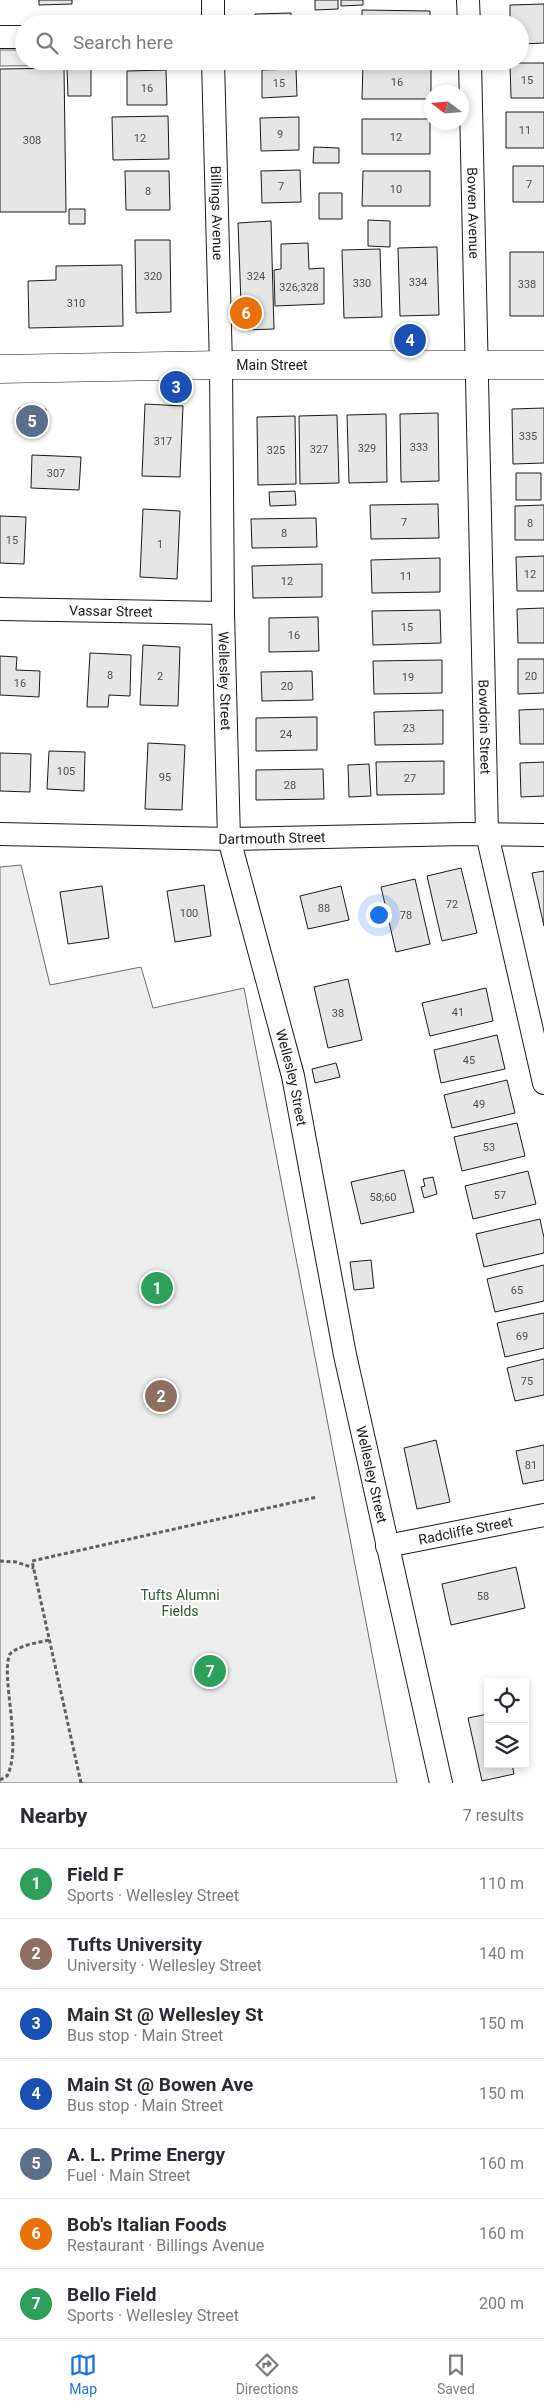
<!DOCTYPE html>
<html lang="en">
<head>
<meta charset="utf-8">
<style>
	:root { --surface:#fff; --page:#f7f7f7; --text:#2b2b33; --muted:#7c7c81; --line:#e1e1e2; --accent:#1a73e8 }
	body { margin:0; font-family:Roboto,sans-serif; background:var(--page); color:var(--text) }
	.controls { position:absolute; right:15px; bottom:15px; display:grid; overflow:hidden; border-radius:0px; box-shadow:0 2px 8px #0003 }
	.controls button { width:45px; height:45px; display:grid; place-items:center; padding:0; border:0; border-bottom:1px solid var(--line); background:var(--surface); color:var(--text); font:25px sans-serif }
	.compass { position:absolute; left:424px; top:85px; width:45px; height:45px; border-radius:50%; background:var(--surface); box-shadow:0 2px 8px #0003; rotate:286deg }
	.you { position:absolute; left:378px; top:914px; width:18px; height:18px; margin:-12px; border:4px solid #fff; border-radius:50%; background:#1a73e8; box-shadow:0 0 0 8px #1a73e833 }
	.badge { display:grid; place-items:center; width:32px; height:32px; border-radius:50%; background:var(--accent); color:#fff; font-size:16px; font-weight:700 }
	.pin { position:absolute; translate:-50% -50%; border:2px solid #fff; box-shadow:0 1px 5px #0006 }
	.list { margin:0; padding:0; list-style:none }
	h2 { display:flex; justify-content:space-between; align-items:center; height:65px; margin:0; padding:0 20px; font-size:21px }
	h2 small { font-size:16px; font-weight:400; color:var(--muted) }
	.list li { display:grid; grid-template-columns:32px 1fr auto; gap:15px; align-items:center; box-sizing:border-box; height:70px; padding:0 20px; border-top:1px solid var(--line) }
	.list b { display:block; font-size:19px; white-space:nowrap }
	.list p { margin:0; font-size:16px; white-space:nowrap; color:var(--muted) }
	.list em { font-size:16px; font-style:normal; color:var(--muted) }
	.icon { flex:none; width:28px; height:28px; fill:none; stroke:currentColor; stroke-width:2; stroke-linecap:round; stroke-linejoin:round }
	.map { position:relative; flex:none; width:544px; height:1783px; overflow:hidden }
	.search { position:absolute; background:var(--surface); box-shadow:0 2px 8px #0003; left:15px; right:15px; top:15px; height:55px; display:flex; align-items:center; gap:12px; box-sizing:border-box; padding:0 18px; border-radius:28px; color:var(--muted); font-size:19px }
	.sheet { height:555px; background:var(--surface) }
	nav { display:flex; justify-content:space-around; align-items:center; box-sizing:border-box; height:70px; border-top:1px solid var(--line); background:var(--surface); font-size:14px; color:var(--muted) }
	nav a { display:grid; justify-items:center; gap:2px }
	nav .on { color:var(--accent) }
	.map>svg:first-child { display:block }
	.built { fill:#ededed; stroke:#6a6a6a }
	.building { fill:#e6e6e6; stroke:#1a1a1a }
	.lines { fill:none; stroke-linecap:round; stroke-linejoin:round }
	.street-casing { stroke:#1a1a1a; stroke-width:24 }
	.secondary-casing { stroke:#1a1a1a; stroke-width:29 }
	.path { stroke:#5f5f5f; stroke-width:3; stroke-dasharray:4 2.5; stroke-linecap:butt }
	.street { stroke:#fff; stroke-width:22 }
	.secondary { stroke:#fff; stroke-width:28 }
	.labels { text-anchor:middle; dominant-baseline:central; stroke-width:4; stroke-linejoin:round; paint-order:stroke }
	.number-label { font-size:11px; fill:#4d4d4d }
	.street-label { font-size:14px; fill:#1a1a1a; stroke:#fff }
	.park-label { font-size:14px; fill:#2b5a34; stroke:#fff }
</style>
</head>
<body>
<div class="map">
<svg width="544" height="1783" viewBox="0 0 544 1783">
	<rect width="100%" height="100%" fill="#fff"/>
	<path class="built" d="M0,50H24V61H89V65L0,66Z
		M21,865L50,985L141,967L153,1008L244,988L397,1783H0V867Z"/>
	<path class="building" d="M39,0H72V4L39,5Z
		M315,0H338V9L315,10Z
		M341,0H363V5L341,6Z
		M544,4V43L520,44V24H510V5Z
		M362,10L430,11V24H362Z
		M291,13V24H255V14Z
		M510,63H544V98H511Z
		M363,64H431V99H362Z
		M67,67H91V96H68Z
		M64,68L66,212H0V69Z
		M296,69L297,96L262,98V70Z
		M166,70L167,105H127V71Z
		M506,112H544V148H506Z
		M168,116L169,159L113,160L112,117Z
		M299,117V150L261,151L260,118Z
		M362,119H430V154H362Z
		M314,147L339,148V163H313Z
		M513,166H544V202H513Z
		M300,170L301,202L262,203L261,171Z
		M125,171H169L170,210H126Z
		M363,171H430V206H362Z
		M319,193H342V219H319Z
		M69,209H85V224H69Z
		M368,220L390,221V247L368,246Z
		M271,221L274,329L242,330L238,223Z
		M135,240H170L171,312L136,313Z
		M308,243L309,269L324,268V304L275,306L274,270L281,269V244Z
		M437,247L439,315L400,316L398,248Z
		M380,249L382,317L344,318L342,250Z
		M510,252H544V316H510Z
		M122,265L123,326L29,328L28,281L56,280V266Z
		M145,404L183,406L180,477L142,476Z
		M19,408L46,409L45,433L18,432Z
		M544,408V463L513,464L512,409Z
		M438,413L439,481L401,482L400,414Z
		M386,414L387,482L349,483L347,415Z
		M337,415L339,483L300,484L299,416Z
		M295,416L296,484L258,485L257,417Z
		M32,455L81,457L79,490L31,488Z
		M516,473H541V500H516Z
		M295,491L296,505L270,506L269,492Z
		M438,504L439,538L371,539L370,505Z
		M544,505V540H515V506Z
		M143,509L180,511L177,579L140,577Z
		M0,516L26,517L24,564L0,563Z
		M316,518L317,547L252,548L251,519Z
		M544,556V591H517L516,557Z
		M440,558V592L372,593L371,560Z
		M322,564V597L253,598L252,566Z
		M544,608V643H518L517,609Z
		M440,610L441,643L373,645L372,611Z
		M318,617L319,651L269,652V618Z
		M143,645L180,647L178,706L140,705Z
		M90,653L131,655L130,696L109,695L108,707H87Z
		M0,656L17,657L16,670L40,671L39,697L0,695Z
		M518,659H544V693L518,694Z
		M442,660V693L374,694L373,661Z
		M312,671L313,700L262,701L261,672Z
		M544,709V744H520L519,710Z
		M443,710V744L375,745L374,712Z
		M317,717V750L256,751V718Z
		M148,743L185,745L182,810L145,809Z
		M49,751L85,752L84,791L47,789Z
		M0,753L31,754L30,792L0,791Z
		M444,761V794L377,795L376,762Z
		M544,762V796L521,797L520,763Z
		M369,764L371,796L349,797L348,765Z
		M323,769L324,799L256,800V770Z
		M461,868L477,933L442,941L427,876Z
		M544,871V926L532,873Z
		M415,879L430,944L396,952L381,887Z
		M204,885L211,936L175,942L167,891Z
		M102,886L109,938L68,944L60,892Z
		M341,886L349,920L308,929L300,896Z
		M348,979L362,1040L328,1048L314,987Z
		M486,988L493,1021L430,1036L422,1003Z
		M497,1035L505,1069L441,1083L434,1050Z
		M336,1063L340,1077L315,1083L312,1069Z
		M507,1080L515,1113L452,1128L444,1095Z
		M517,1123L525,1156L462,1171L454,1137Z
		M404,1170L414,1212L361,1224L351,1182Z
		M528,1171L536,1204L473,1219L465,1186Z
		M433,1177L437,1194L424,1198L421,1187L425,1186L423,1179Z
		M540,1219L544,1238V1253L484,1267L476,1234Z
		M371,1260L374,1288L354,1290L350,1262Z
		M544,1265V1301L495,1312L487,1279Z
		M544,1313V1348L505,1357L497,1323Z
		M544,1359V1395L515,1401L507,1368Z
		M436,1440L450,1502L417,1509L404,1448Z
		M544,1445V1480L523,1484L516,1451Z
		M516,1567L525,1608L451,1625L442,1584Z
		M488,1714V1764H512L514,1774L482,1781L468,1718Z"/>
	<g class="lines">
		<defs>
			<g id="street">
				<path d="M213,0V24"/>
				<path d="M468,0L469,24"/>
				<path d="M0,37H24"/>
				<path id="s1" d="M213,61L221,365L223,613L229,839L293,1076L345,1355L441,1783"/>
				<path id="s2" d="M470,61L487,834L544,1083"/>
				<path id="s3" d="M0,609L223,613"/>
				<path id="s4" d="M0,834L229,839L464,834L544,835"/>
				<path id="s5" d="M387,1546L544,1515"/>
			</g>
			<g id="secondary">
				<path id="s6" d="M0,369L221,365H544"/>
			</g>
		</defs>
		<use href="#street" class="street-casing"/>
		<use href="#secondary" class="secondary-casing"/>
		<path class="path" d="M0,1561L16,1562L34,1568
			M0,1780L7,1776C23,1746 0,1675 10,1654C19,1645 37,1643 49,1640
			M81,1783L32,1561L317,1497"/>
		<use href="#street" class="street"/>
		<use href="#secondary" class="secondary"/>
	</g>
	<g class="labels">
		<g class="number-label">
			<text x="527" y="80">15</text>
			<text x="397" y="82">16</text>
			<text x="279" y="83">15</text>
			<text x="147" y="88">16</text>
			<text x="525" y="130">11</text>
			<text x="280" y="134">9</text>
			<text x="396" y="137">12</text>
			<text x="140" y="138">12</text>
			<text x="32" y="140">308</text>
			<text x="529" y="184">7</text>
			<text x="281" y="186">7</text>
			<text x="396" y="189">10</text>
			<text x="148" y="191">8</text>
			<text x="153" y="276">320</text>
			<text x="256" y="276">324</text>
			<text x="418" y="282">334</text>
			<text x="362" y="283">330</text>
			<text x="527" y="284">338</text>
			<text x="299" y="287">326;328</text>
			<text x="76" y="303">310</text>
			<text x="528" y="436">335</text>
			<text x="163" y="441">317</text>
			<text x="419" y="447">333</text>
			<text x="367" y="448">329</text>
			<text x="319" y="449">327</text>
			<text x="276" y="450">325</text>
			<text x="56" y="473">307</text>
			<text x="404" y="522">7</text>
			<text x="530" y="523">8</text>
			<text x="284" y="533">8</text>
			<text x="12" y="540">15</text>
			<text x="160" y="544">1</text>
			<text x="530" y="574">12</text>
			<text x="406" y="576">11</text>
			<text x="287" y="581">12</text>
			<text x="407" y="627">15</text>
			<text x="294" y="635">16</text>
			<text x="110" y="675">8</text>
			<text x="160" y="676">2</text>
			<text x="531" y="676">20</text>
			<text x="408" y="677">19</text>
			<text x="20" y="683">16</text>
			<text x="287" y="686">20</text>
			<text x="409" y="728">23</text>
			<text x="286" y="734">24</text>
			<text x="66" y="771">105</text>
			<text x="165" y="777">95</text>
			<text x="410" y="778">27</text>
			<text x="290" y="785">28</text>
			<text x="452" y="904">72</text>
			<text x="324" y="908">88</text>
			<text x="189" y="913">100</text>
			<text x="406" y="915">78</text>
			<text x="458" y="1012">41</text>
			<text x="338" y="1013">38</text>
			<text x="469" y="1060">45</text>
			<text x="479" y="1104">49</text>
			<text x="489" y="1147">53</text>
			<text x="500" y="1195">57</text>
			<text x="383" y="1197">58;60</text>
			<text x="517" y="1290">65</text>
			<text x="522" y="1336">69</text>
			<text x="527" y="1381">75</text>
			<text x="531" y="1465">81</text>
			<text x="483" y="1596">58</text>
		</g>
		<g class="street-label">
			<text stroke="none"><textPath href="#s1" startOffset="152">Billings Avenue</textPath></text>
			<text stroke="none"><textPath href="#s2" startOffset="152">Bowen Avenue</textPath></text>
			<text stroke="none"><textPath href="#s6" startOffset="272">Main Street</textPath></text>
			<text stroke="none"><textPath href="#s3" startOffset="111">Vassar Street</textPath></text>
			<text stroke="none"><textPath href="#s1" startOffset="620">Wellesley Street</textPath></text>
			<text stroke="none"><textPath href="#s2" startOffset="666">Bowdoin Street</textPath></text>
			<text stroke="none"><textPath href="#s4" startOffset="272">Dartmouth Street</textPath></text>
			<text stroke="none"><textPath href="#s1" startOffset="1025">Wellesley Street</textPath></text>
			<text stroke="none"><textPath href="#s1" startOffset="1430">Wellesley Street</textPath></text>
			<text stroke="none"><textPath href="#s5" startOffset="80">Radcliffe Street</textPath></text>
		</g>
		<g class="park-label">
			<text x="180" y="1595">Tufts Alumni<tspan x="180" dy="16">Fields</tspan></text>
		</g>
	</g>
</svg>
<div class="controls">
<button><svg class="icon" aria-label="locate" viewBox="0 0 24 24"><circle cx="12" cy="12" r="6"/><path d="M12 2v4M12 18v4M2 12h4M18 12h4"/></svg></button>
<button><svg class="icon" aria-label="layers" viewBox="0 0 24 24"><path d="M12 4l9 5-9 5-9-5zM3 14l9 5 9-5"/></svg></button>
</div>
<svg class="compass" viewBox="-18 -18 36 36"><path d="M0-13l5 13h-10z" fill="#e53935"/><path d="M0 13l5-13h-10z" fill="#7c7c81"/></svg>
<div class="you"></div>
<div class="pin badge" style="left:157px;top:1288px;background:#2e9e5b">1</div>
<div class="pin badge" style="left:161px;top:1396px;background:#8d6e63">2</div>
<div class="pin badge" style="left:176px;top:387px;background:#1a4fb4">3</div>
<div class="pin badge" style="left:410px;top:340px;background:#1a4fb4">4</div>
<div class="pin badge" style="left:32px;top:421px;background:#5c6f8a">5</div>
<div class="pin badge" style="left:246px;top:313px;background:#e8710a">6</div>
<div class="pin badge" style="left:210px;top:1671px;background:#2e9e5b">7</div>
<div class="search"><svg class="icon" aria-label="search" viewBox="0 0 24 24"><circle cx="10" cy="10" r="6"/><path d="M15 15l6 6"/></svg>Search here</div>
</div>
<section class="sheet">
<h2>Nearby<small>7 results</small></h2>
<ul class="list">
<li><span class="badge" style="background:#2e9e5b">1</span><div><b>Field F</b><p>Sports · Wellesley Street</p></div><em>110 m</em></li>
<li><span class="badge" style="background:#8d6e63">2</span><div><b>Tufts University</b><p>University · Wellesley Street</p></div><em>140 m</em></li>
<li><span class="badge" style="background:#1a4fb4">3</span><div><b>Main St @ Wellesley St</b><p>Bus stop · Main Street</p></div><em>150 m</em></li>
<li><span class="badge" style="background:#1a4fb4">4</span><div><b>Main St @ Bowen Ave</b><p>Bus stop · Main Street</p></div><em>150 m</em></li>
<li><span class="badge" style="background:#5c6f8a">5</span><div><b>A. L. Prime Energy</b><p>Fuel · Main Street</p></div><em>160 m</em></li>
<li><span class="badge" style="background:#e8710a">6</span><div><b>Bob's Italian Foods</b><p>Restaurant · Billings Avenue</p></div><em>160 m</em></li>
<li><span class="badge" style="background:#2e9e5b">7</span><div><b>Bello Field</b><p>Sports · Wellesley Street</p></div><em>200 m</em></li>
</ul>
</section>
<nav>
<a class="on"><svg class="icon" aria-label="map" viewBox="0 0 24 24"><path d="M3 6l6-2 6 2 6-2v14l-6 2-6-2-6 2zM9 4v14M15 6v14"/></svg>Map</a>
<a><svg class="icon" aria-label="directions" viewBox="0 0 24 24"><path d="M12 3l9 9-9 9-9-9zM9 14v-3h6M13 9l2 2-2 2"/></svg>Directions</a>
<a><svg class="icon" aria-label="saved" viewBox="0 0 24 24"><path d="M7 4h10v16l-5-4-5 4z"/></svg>Saved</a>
</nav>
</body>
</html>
